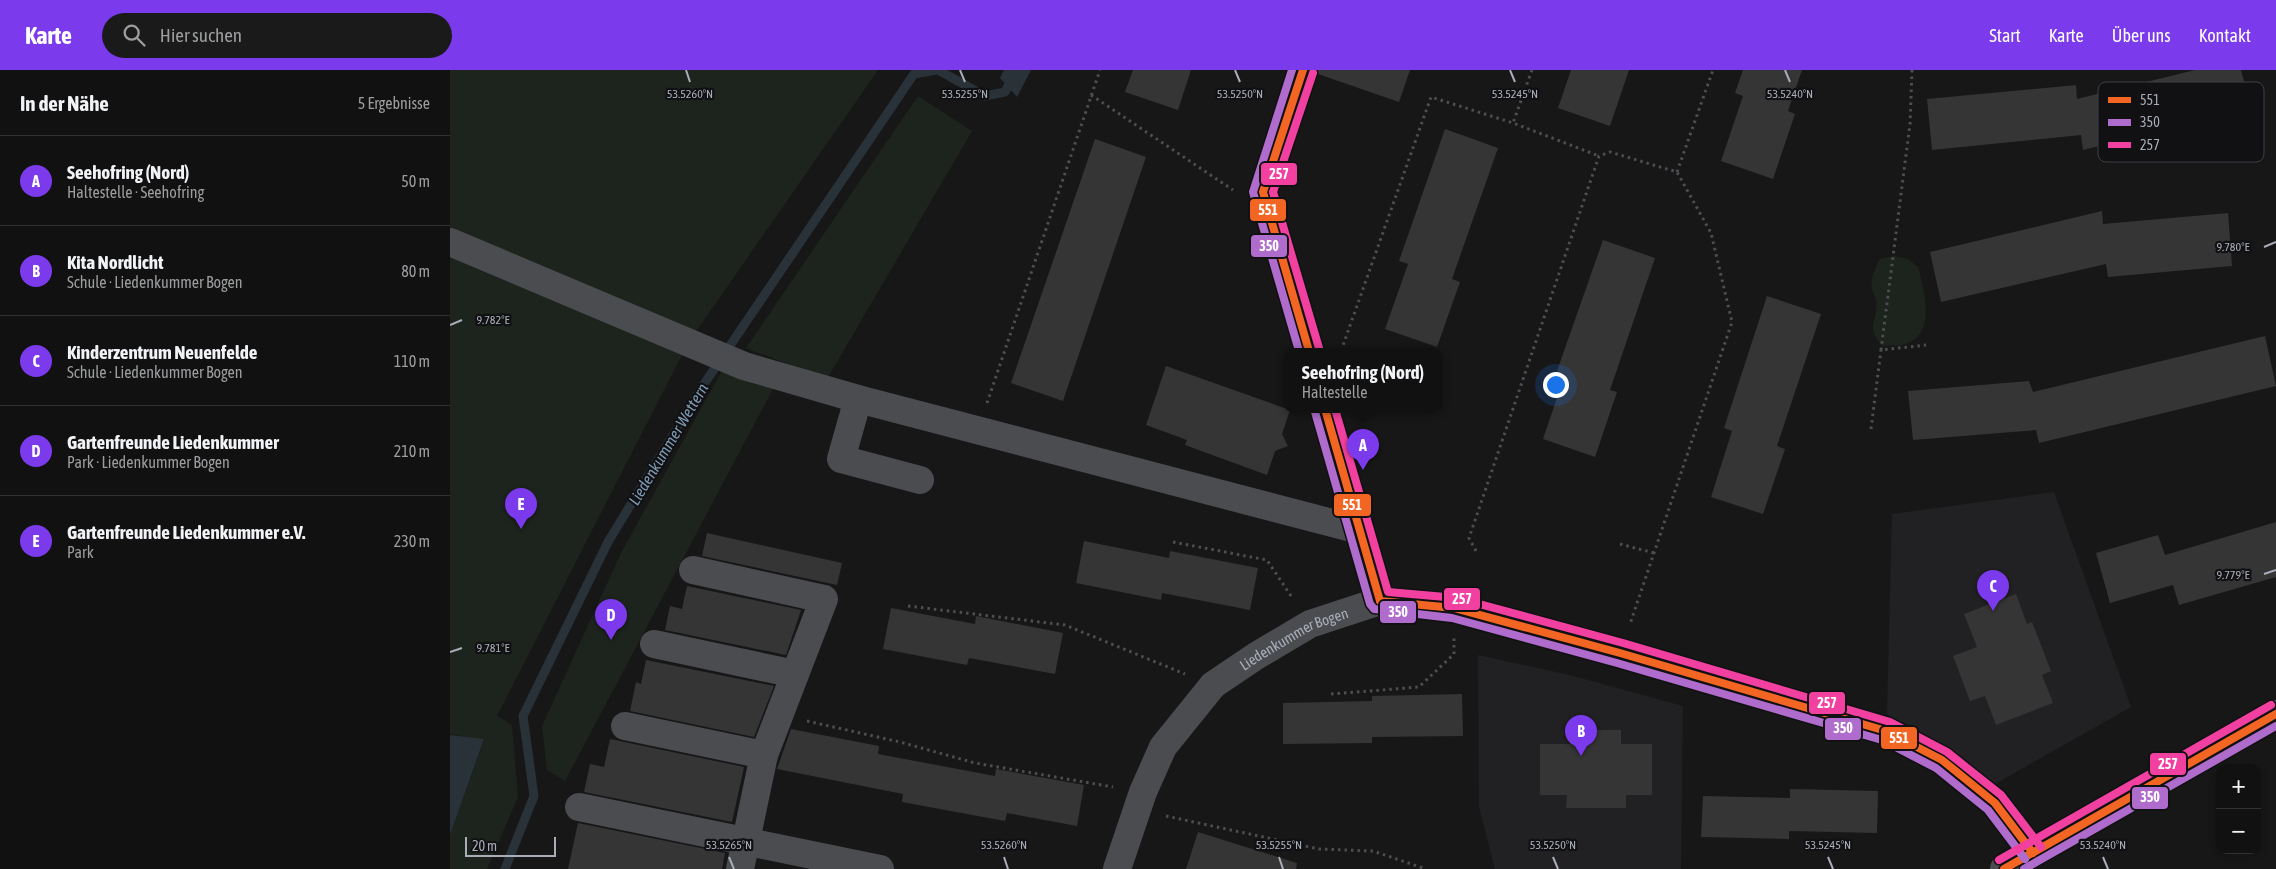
<!DOCTYPE html>
<html lang="de">
<head>
<meta charset="utf-8">
<style>
	:root { --surface:#111; --page:#1a1a1a; --text:#f1f3f6; --muted:#9c9d9f; --line:#303131; --accent:#7c3aed }
	body { margin:0; font-family:"Asap Condensed",sans-serif; background:var(--page); color:var(--text) }
	.controls { position:absolute; right:15px; bottom:15px; display:grid; overflow:hidden; border-radius:10px; box-shadow:0 2px 8px #0003 }
	.controls button { width:45px; height:45px; display:grid; place-items:center; padding:0; border:0; border-bottom:1px solid var(--line); background:var(--surface); color:var(--text); font:25px sans-serif }
	.scale { position:absolute; left:15px; bottom:12px; width:91px; box-sizing:border-box; padding-left:5px; border:2px solid #a8adb8; border-top:0; font-size:14px; line-height:18px; white-space:nowrap; color:#a8adb8; -webkit-text-stroke:4px #111113; paint-order:stroke }
	.you { position:absolute; left:1105px; top:314px; width:18px; height:18px; margin:-12px; border:4px solid #fff; border-radius:50%; background:#1a73e8; box-shadow:0 0 0 8px #1a73e833 }
	.badge { display:grid; place-items:center; width:32px; height:32px; border-radius:50%; background:var(--accent); color:#fff; font-size:16px; font-weight:700 }
	.pin { position:absolute; translate:-50% -41px; filter:drop-shadow(0 1px 2px #0008) }
	.pin::after { content:''; position:absolute; top:26px; width:18px; height:15px; background:inherit; clip-path:polygon(0 0,100% 0,50% 100%) }
	.popup { position:absolute; left:834px; top:278px; width:158px; height:65px; box-sizing:border-box; display:grid; place-content:center; border-radius:10px; background:var(--surface); filter:drop-shadow(0 1px 4px #0005); font-size:16px; white-space:nowrap; color:var(--muted) }
	.popup b { font-size:19px; color:var(--text) }
	.popup::after { content:''; position:absolute; left:50%; top:100%; margin-left:-10px; border:10px solid transparent; border-top-color:var(--surface) }
	.list { margin:0; padding:0; list-style:none }
	h2 { display:flex; justify-content:space-between; align-items:center; height:65px; margin:0; padding:0 20px; font-size:21px }
	h2 small { font-size:16px; font-weight:400; color:var(--muted) }
	.list li { display:grid; grid-template-columns:32px 1fr auto; gap:15px; align-items:center; box-sizing:border-box; height:90px; padding:0 20px; border-top:1px solid var(--line) }
	.list b { display:block; font-size:19px; white-space:nowrap }
	.list p { margin:0; font-size:16px; white-space:nowrap; color:var(--muted) }
	.list em { font-size:16px; font-style:normal; color:var(--muted) }
	.icon { flex:none; width:28px; height:28px; fill:none; stroke:currentColor; stroke-width:2; stroke-linecap:round; stroke-linejoin:round }
	.map { position:relative; flex:none; width:1826px; height:799px; overflow:hidden }
	header { display:flex; align-items:center; gap:30px; box-sizing:border-box; height:70px; padding:0 25px; background:var(--accent); color:#fff }
	header strong { font-size:24px }
	nav { display:flex; gap:28px; margin-inline-start:auto; font-size:18px }
	.search { width:350px; height:45px; background:var(--page); display:flex; align-items:center; gap:12px; box-sizing:border-box; padding:0 18px; border-radius:28px; color:var(--muted); font-size:19px }
	main { display:flex }
	aside { flex:1; background:var(--surface) }
	.map>svg:first-child { display:block }
	.built { fill:#212123 }
	.green { fill:#1d241e }
	.water { fill:#2a3239 }
	.lines { fill:none; stroke-linecap:round; stroke-linejoin:round }
	.stream { stroke:#2a3239; stroke-width:9 }
	.building { fill:#353536 }
	.path { stroke:#4d4e52; stroke-width:3; stroke-dasharray:2.5 4; stroke-linecap:butt }
	.minor { stroke:#4b4c50; stroke-width:28 }
	.bus-1-casing { stroke:#111113; stroke-width:11 }
	.bus-2-casing { stroke:#111113; stroke-width:11 }
	.bus-3-casing { stroke:#111113; stroke-width:11 }
	.bus-1 { stroke:#f26522; stroke-width:8 }
	.bus-2 { stroke:#b06ccc; stroke-width:8 }
	.bus-3 { stroke:#f240a1; stroke-width:8 }
	.ticks { fill:none; stroke:#a8adb8; stroke-width:2 }
	.labels { text-anchor:middle; dominant-baseline:central; stroke-width:4.5; stroke-linejoin:round; paint-order:stroke }
	.street-label { font-size:15px; fill:#a8adb8; stroke:#111113 }
	.water-label { font-size:16px; font-style:italic; fill:#7f9bb3; stroke:#111113 }
	.key { fill:#111113; stroke:#3e4045; stroke-width:1 }
	.key-label { font-size:14px; fill:#a8adb8 }
	.ticks-label { font-size:12px; text-anchor:middle; fill:#a8adb8; stroke:#111113; stroke-width:4.5; stroke-linejoin:round; paint-order:stroke }
	.line-badge { stroke:#111113; stroke-width:2 }
	.badge-label { font-size:14px; text-anchor:middle; font-weight:bold; fill:#fff }
</style>
</head>
<body>
<header>
<strong>Karte</strong>
<div class="search"><svg class="icon" aria-label="search" viewBox="0 0 24 24"><circle cx="10" cy="10" r="6"/><path d="M15 15l6 6"/></svg>Hier suchen</div>
<nav><a>Start</a><a>Karte</a><a>Über uns</a><a>Kontakt</a></nav>
</header>
<main>
<aside>
<h2>In der Nähe<small>5 Ergebnisse</small></h2>
<ul class="list">
<li><span class="badge">A</span><div><b>Seehofring (Nord)</b><p>Haltestelle · Seehofring</p></div><em>50 m</em></li>
<li><span class="badge">B</span><div><b>Kita Nordlicht</b><p>Schule · Liedenkummer Bogen</p></div><em>80 m</em></li>
<li><span class="badge">C</span><div><b>Kinderzentrum Neuenfelde</b><p>Schule · Liedenkummer Bogen</p></div><em>110 m</em></li>
<li><span class="badge">D</span><div><b>Gartenfreunde Liedenkummer</b><p>Park · Liedenkummer Bogen</p></div><em>210 m</em></li>
<li><span class="badge">E</span><div><b>Gartenfreunde Liedenkummer e.V.</b><p>Park</p></div><em>230 m</em></li>
</ul>
</aside>
<div class="map">
<svg width="1826" height="799" viewBox="0 0 1826 799">
	<rect width="100%" height="100%" fill="#171717"/>
	<path class="built" d="M1604,422L1681,637L1545,714L1437,644L1442,444Z
		M1028,585L1120,605L1233,636L1231,799H1045L1029,737Z"/>
	<path class="green" d="M0,0H428L238,273L47,646L62,655L68,727L37,799H0V765L34,670L0,664Z
		M468,26L522,61L377,309L296,278Z
		M1444,186L1458,189L1468,197C1475,223 1487,267 1452,275C1446,276 1438,275 1432,276C1414,254 1429,252 1426,230C1426,227 1423,223 1422,219C1420,208 1425,198 1430,189Z
		M274,297L324,317L115,711L97,700L92,656L171,483Z"/>
	<path class="water" d="M554,0H581L567,27L550,8Z
		M0,665L34,669L0,765Z"/>
	<g class="lines">
		<path class="stream" d="M488,0L535,26L555,22L566,0
			M55,799L84,726L73,646L158,472L252,317L464,4L486,0"/>
	</g>
	<path class="building" d="M683,0H741L728,40L675,22Z
		M868,0H960L949,32L868,4Z
		M1121,0H1179L1160,56L1108,38Z
		M1293,0H1352L1338,41L1345,44L1323,109L1271,91L1293,26L1285,23Z
		M1745,0H1791L1801,38L1633,80L1631,65L1482,80L1477,29L1626,15L1627,29Z
		M995,59L1048,78L1002,209L1010,212L987,277L935,259L958,194L949,191Z
		M645,69L696,87L613,331L561,313Z
		M1652,141L1653,154L1778,143L1782,196L1658,207L1656,194L1491,232L1480,182Z
		M1153,170L1205,188L1160,320L1167,322L1145,387L1093,369L1115,304L1107,301Z
		M1317,226L1371,244L1327,376L1335,379L1313,444L1261,427L1282,361L1274,358Z
		M1815,266L1826,316L1589,373L1586,360L1463,370L1458,321L1579,311L1583,322Z
		M716,296L840,340L832,364L838,376L825,381L817,405L735,375L737,370L696,355Z
		M1826,452V507L1729,535L1723,515L1660,533L1646,483L1708,465L1715,485Z
		M257,463L392,493L387,515L252,486Z
		M634,471L719,488L720,481L808,498L800,540L712,523L711,530L626,513Z
		M237,516L351,540L336,585L215,560L220,536L232,539Z
		M1566,524L1577,554L1582,552L1601,601L1592,605L1603,633L1546,655L1535,626L1520,631L1503,586L1527,577L1514,544Z
		M441,538L525,554L526,546L613,563L605,604L519,588L517,595L433,579Z
		M196,590L324,616L304,667L180,641L186,612L191,614Z
		M1012,624L1013,666L922,667V673L833,674V633L922,631V626Z
		M341,659L429,676L428,684L545,706L546,699L634,715L627,756L557,743L555,751L452,732L453,724L327,699Z
		M1121,660H1171V674H1202V725H1176V738H1116L1117,725H1090V674H1120Z
		M160,669L294,697L282,752L134,722L140,694L154,697Z
		M1340,719L1428,721L1427,763L1339,761V769L1251,767L1253,726L1340,728Z
		M128,753L275,783L272,799H118Z
		M748,762L847,793L846,799H736Z"/>
	<g class="lines">
		<path class="path" d="M1082,0L1063,53L1149,86
			M1462,0L1460,54L1431,280L1476,275
			M641,25L783,120
			M1227,102L1263,0
			M891,281L981,27L1063,53
			M537,333L650,0
			M1421,359L1431,280
			M723,472L817,490L843,529
			M1170,474L1204,483
			M1026,481L1019,468L1149,86L1160,82L1227,102L1261,163L1282,252L1180,554
			M458,536L615,555L735,604
			M881,624L969,617L1004,584V568
			M357,651L450,672L525,693L663,717
			M716,746L869,779L923,781L976,799"/>
		<g class="minor">
			<path d="M853,0L813,122L859,281"/>
			<path d="M0,172L294,296L408,329L909,460"/>
			<path d="M408,329L391,389L470,410"/>
			<path d="M875,339L930,531"/>
			<path d="M243,500L374,529L314,685L290,799"/>
			<path d="M204,574L345,604"/>
			<path d="M175,656L314,685"/>
			<path d="M129,737L430,799"/>
			<path id="s1" d="M667,799L693,722L713,677L763,615L806,586L860,554L930,531L1004,538L1170,583L1436,661L1492,690L1545,733L1583,783"/>
			<path d="M1554,799L1826,644"/>
		</g>
		<defs>
			<path id="bus-1" d="M853,0L813,122L859,281
				M875,339L930,531
				M930,531L1004,538L1170,583L1436,661L1492,690L1545,733L1583,783
				M1554,799L1826,644"/>
			<path id="bus-2" d="M842,0L803,122L849,281
				M865,342L920,534L924,539L1002,548L1167,593L1432,670L1486,698L1538,740L1575,789
				M1574,799L1826,656"/>
			<path id="bus-3" d="M863,3L823,122L869,278
				M885,339L938,522L1007,528L1173,573L1440,652L1497,682L1551,725L1591,777
				M1549,790L1821,635"/>
		</defs>
		<use href="#bus-1" class="bus-1-casing"/>
		<use href="#bus-2" class="bus-2-casing"/>
		<use href="#bus-3" class="bus-3-casing"/>
		<use href="#bus-1" class="bus-1"/>
		<use href="#bus-2" class="bus-2"/>
		<use href="#bus-3" class="bus-3"/>
	</g>
	<path class="ticks" d="M236,0L240,12M510,0L515,12M785,0L790,12M1060,0L1065,12M1335,0L1340,12M1814,177L1826,172M0,255L12,250M1814,504L1826,500M0,582L12,578M279,787L284,799M554,787L558,799M829,787L833,799M1103,787L1108,799M1378,787L1383,799M1653,787L1658,799"/>
	<g class="labels">
		<g class="street-label">
			<text stroke="none"><textPath href="#s1" startOffset="304">Liedenkummer Bogen</textPath></text>
		</g>
		<g class="water-label">
			<text transform="translate(218 374) rotate(-59)">Liedenkummer Wettern</text>
		</g>
	</g>
	<rect x="1648" y="12" width="166" height="80" rx="8" class="key"/>
	<rect x="1658" y="27" width="23" height="6" fill="#f26522"/>
	<rect x="1658" y="49" width="23" height="7" fill="#b06ccc"/>
	<rect x="1658" y="72" width="23" height="6" fill="#f240a1"/>
	<g class="key-label">
		<text x="1690" y="35">551</text>
		<text x="1690" y="57">350</text>
		<text x="1690" y="80">257</text>
	</g>
	<g class="ticks-label">
		<text x="240" y="28">53.5260°N</text>
		<text x="515" y="28">53.5255°N</text>
		<text x="790" y="28">53.5250°N</text>
		<text x="1065" y="28">53.5245°N</text>
		<text x="1340" y="28">53.5240°N</text>
		<text x="1783" y="181">9.780°E</text>
		<text x="43" y="254">9.782°E</text>
		<text x="1783" y="509">9.779°E</text>
		<text x="43" y="582">9.781°E</text>
		<text x="279" y="779">53.5265°N</text>
		<text x="554" y="779">53.5260°N</text>
		<text x="829" y="779">53.5255°N</text>
		<text x="1103" y="779">53.5250°N</text>
		<text x="1378" y="779">53.5245°N</text>
		<text x="1653" y="779">53.5240°N</text>
	</g>
	<g class="line-badge">
		<rect x="810" y="92" width="38" height="24" rx="5" fill="#f240a1"/>
		<rect x="799" y="128" width="38" height="24" rx="5" fill="#f26522"/>
		<rect x="800" y="164" width="38" height="24" rx="5" fill="#b06ccc"/>
		<rect x="883" y="423" width="39" height="24" rx="5" fill="#f26522"/>
		<rect x="993" y="517" width="38" height="24" rx="5" fill="#f240a1"/>
		<rect x="929" y="530" width="38" height="24" rx="5" fill="#b06ccc"/>
		<rect x="1358" y="621" width="38" height="24" rx="5" fill="#f240a1"/>
		<rect x="1374" y="647" width="38" height="24" rx="5" fill="#b06ccc"/>
		<rect x="1430" y="656" width="38" height="24" rx="5" fill="#f26522"/>
		<rect x="1699" y="682" width="38" height="24" rx="5" fill="#f240a1"/>
		<rect x="1681" y="716" width="38" height="24" rx="5" fill="#b06ccc"/>
	</g>
	<g class="badge-label">
		<text x="829" y="109">257</text>
		<text x="818" y="145">551</text>
		<text x="819" y="181">350</text>
		<text x="902" y="440">551</text>
		<text x="1012" y="534">257</text>
		<text x="948" y="547">350</text>
		<text x="1377" y="638">257</text>
		<text x="1393" y="663">350</text>
		<text x="1449" y="673">551</text>
		<text x="1718" y="699">257</text>
		<text x="1700" y="732">350</text>
	</g>
</svg>
<div class="controls">
<button>+</button>
<button>−</button>
</div>
<div class="scale">20 m</div>
<div class="you"></div>
<div class="pin badge" style="left:913px;top:400px">A</div>
<div class="popup"><b>Seehofring (Nord)</b>Haltestelle</div>
<div class="pin badge" style="left:1131px;top:686px">B</div>
<div class="pin badge" style="left:1543px;top:541px">C</div>
<div class="pin badge" style="left:161px;top:570px">D</div>
<div class="pin badge" style="left:71px;top:459px">E</div>
</div>
</main>
</body>
</html>
